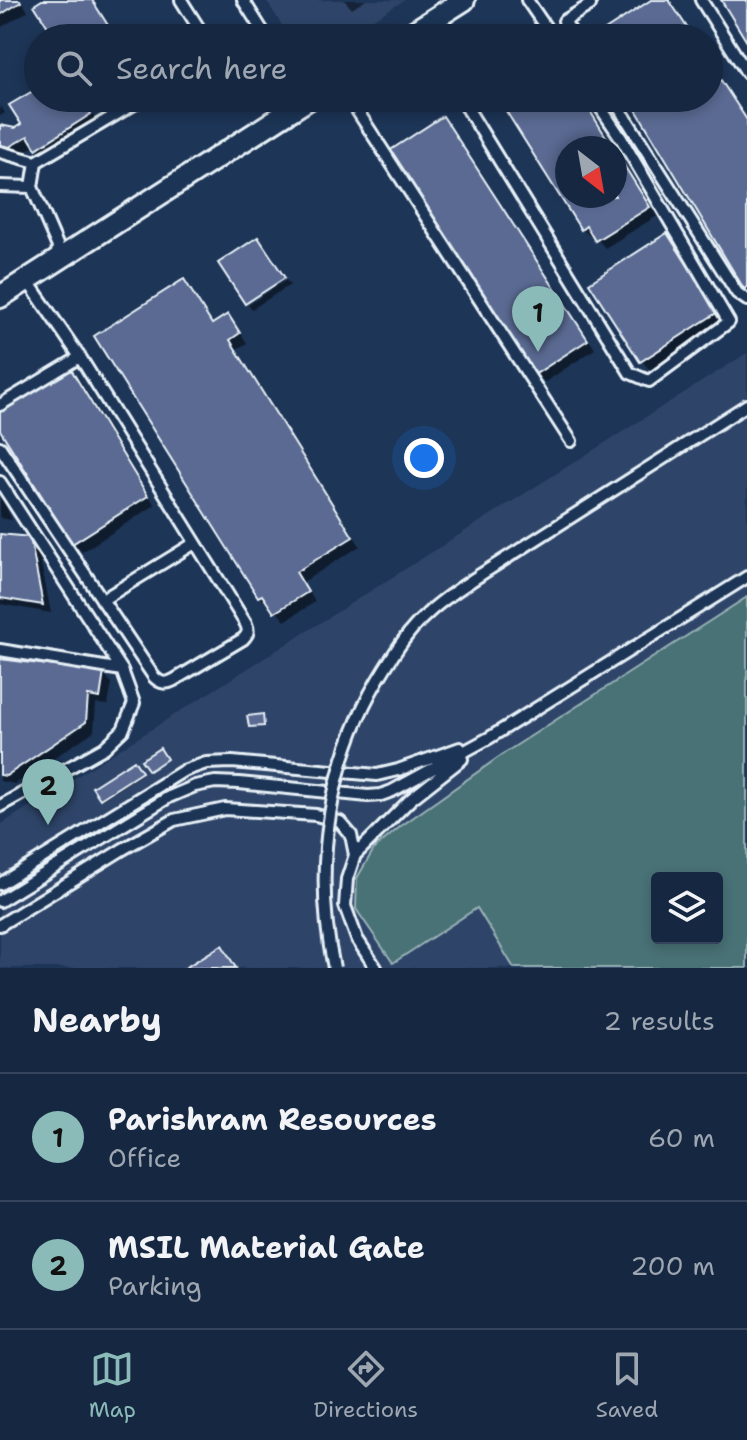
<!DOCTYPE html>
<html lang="en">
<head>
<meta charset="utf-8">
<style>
	:root { --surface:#162841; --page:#1f3048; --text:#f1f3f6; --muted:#9ea6b1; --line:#35445a; --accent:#8bbbb9 }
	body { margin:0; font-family:"Shantell Sans",sans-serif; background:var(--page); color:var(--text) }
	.controls { position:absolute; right:24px; bottom:24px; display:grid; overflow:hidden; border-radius:8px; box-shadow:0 4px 12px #0003 }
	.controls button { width:72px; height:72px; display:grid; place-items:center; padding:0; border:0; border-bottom:2px solid var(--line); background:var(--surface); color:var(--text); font:40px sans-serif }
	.compass { position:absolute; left:555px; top:136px; width:72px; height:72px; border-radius:50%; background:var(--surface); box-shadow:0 4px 12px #0003; rotate:149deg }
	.you { position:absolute; left:424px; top:458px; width:28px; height:28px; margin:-20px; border:6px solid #fff; border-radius:50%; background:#1a73e8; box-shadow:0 0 0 12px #1a73e833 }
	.badge { display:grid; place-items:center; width:52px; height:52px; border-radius:50%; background:var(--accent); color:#111; font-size:26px; font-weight:700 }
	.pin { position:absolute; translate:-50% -66px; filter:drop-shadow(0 2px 4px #0008) }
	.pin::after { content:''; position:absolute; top:42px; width:28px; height:24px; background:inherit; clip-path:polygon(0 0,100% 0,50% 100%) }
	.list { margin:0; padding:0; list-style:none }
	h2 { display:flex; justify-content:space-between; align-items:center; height:104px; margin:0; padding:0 32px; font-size:34px }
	h2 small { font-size:26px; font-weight:400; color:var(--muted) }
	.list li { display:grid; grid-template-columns:52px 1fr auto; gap:24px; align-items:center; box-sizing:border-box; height:128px; padding:0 32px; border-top:2px solid var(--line) }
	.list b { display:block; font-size:30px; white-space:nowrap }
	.list p { margin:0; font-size:26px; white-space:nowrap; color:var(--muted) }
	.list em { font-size:26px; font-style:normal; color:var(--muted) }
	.icon { flex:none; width:44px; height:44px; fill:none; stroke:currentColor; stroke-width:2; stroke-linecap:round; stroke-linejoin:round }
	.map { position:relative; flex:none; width:747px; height:968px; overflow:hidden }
	.search { position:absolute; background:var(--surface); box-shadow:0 4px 12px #0003; left:24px; right:24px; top:24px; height:88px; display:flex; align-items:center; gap:20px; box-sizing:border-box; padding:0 28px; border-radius:44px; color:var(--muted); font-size:30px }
	.sheet { height:360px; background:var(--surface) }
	nav { display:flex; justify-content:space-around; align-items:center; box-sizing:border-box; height:112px; border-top:2px solid var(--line); background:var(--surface); font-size:22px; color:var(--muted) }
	nav a { display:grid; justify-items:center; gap:4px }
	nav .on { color:var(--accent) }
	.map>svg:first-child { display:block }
	.built { fill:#2f4569; fill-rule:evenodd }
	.green { fill:#4a7276; stroke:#99b2b7; stroke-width:2; fill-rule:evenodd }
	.shadow { fill:#0007 }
	.building { fill:#5a6a92; stroke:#e8f1f8; stroke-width:2 }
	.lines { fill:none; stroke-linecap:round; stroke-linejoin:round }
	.service-casing { stroke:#e8f1f8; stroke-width:16 }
	.minor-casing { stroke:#e8f1f8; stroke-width:26 }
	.service { stroke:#1d3557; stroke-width:10 }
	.minor { stroke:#1d3557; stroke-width:20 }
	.service-bridge-casing { stroke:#e8f1f8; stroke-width:16; stroke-linecap:butt }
	.service-bridge { stroke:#1d3557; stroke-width:10 }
</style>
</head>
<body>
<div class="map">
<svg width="747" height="968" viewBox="0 0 747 968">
	<rect width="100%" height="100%" fill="#1d3557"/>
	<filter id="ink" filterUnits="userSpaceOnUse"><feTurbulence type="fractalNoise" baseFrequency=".0125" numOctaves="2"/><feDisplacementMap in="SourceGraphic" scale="16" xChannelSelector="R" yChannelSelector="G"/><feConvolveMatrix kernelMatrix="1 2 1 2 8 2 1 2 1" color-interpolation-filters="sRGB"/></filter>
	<g filter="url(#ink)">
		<path class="built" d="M266,0H405L342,38H290Z
			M747,353V968H0V825ZM657,878H717V938H657Z"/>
		<path class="green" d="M747,597V968H514L477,908L393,963L356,909L357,878L374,849L401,826L506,752ZM657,878H717V938H657Z"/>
		<path class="shadow" d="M0,0H21L28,11L0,28Z
			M45,0H93L118,38H58Z
			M344,0H366L352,9Z
			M709,60L747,119V289L632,98H709Z
			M38,90V98H111L91,111L98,124L46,156L36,145L18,155L0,151V127L15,130L24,125Z
			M512,98H583L615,148H567V196H615V149L657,216L605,248L594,235L591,237L582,229Z
			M0,105L5,113L0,116Z
			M442,119L451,128L595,349L545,382L536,374Z
			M667,235L676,244L726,321L650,370L642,361Z
			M286,280L290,285L252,309L248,305Z
			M184,282L192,290L214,325L228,316L236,325L247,343L237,349L360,546L303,582L315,602L285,621L270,603L268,605L259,596Z
			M69,368L78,377L155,505L82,552L74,543L0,426V411Z
			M0,495L12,520L0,518Z
			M0,536L29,539L38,548L51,613L0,604Z
			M0,661L103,674L112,683L108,705L96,704L94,731L15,784L0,781Z
			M134,763L142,774L103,799L95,788Z"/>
		<path class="building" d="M0,0H20L21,2L0,15Z
			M42,0H92L111,30L99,38H55L34,5Z
			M651,0H669L694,38H593Z
			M721,0H747V42Z
			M709,62L747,120V287L744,289L629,98H709Z
			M38,88V98H90L84,102L91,114L36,149L28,136L9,147L0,145V125L15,128L21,124L9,105Z
			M509,98H582L613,148H567V196H615V151L650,207L595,241L586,226L581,230L501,103Z
			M443,116L588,340L534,375L389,151Z
			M667,233L718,312L640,362L589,283Z
			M258,237L285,278L245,304L218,263Z
			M184,279L212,324L228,314L240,333L230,340L353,537L296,572L308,592L274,613L262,595L258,597L94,336Z
			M69,366L148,496L72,544L0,430V409Z
			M0,534L30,537L43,605L0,598Z
			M0,659L104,672L100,698L88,696L86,722L6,776L0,775Z
			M263,714L264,726L249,727L247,716Z
			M160,748L167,759L149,771L141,760Z
			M134,760L142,772L100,799L92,787Z
			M222,945L236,968H185Z"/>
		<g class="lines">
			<defs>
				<path id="service" d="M181,0L205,38
					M243,0L267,38
					M527,0L553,38
					M701,0L747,73
					M575,38L564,21L590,5
					M349,98L571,441
					M461,98L630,373L649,381L729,322L621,138L594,98
					M613,98L737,293L747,300
					M0,152L36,162
					M0,186L32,187
					M56,260L58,247L32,187L36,162L144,98
					M0,405L80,357L27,280
					M0,447L154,677C161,684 166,684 174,680L243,639C248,634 249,631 246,624L80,357
					M0,482L122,670L134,703L123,730L104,748L0,806
					M480,575L747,405
					M102,600L195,543
					M0,650L122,670
					M0,884L183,771L206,763L232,762L377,775L398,770L460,748
					M0,901L169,797L195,786L215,782L239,783L368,796L381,795L392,791L489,738L747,577
					M0,925L123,849L174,820L225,809L316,815L340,822L351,835L355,855
					M376,968L357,939L345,906L347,879L355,855L411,799L462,759"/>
				<path id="minor" d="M404,38L464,0
					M0,297L310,98"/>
			</defs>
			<use href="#service" class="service-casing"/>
			<use href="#minor" class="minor-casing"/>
			<use href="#service" class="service"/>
			<use href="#minor" class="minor"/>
			<defs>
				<path id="service-bridge" d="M334,968C312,866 329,756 385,668C397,649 409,630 426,615C442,599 462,587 480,575"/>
			</defs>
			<use href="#service-bridge" class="service-bridge-casing"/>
			<use href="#service-bridge" class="service-bridge"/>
		</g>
	</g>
</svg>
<div class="controls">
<button><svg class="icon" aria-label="layers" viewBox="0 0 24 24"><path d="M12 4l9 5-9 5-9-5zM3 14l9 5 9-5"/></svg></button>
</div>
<svg class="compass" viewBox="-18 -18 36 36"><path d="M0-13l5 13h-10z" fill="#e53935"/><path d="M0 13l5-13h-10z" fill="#9ea6b1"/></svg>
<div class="you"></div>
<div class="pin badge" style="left:538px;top:352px">1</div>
<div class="pin badge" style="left:48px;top:825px">2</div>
<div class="search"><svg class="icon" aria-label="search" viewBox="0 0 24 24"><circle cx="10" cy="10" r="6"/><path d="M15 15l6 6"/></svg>Search here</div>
</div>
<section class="sheet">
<h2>Nearby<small>2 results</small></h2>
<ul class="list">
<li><span class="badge">1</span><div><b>Parishram Resources</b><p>Office</p></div><em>60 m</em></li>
<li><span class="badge">2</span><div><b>MSIL Material Gate</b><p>Parking</p></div><em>200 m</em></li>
</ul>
</section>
<nav>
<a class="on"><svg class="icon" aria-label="map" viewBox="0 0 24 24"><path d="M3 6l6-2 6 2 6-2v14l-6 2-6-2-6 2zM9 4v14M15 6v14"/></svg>Map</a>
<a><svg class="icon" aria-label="directions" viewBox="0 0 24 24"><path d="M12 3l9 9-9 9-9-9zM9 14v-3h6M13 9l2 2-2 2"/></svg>Directions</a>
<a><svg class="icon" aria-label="saved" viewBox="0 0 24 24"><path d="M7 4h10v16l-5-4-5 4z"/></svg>Saved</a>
</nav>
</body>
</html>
